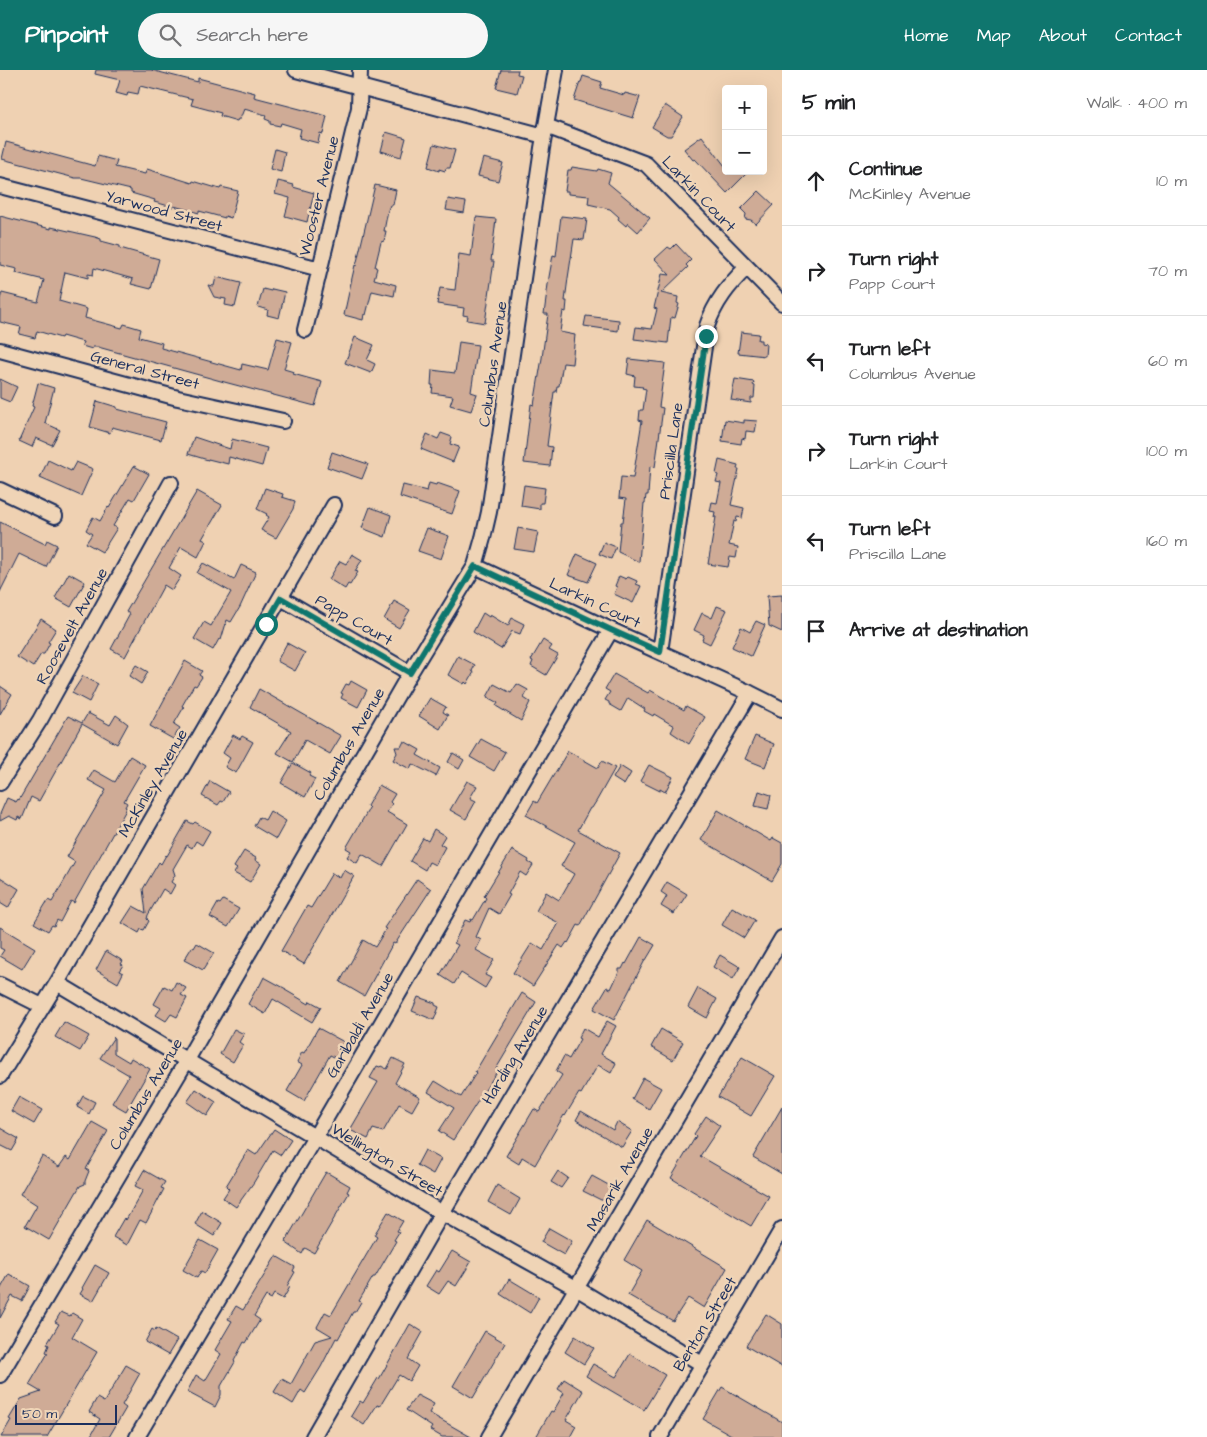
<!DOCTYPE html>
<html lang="en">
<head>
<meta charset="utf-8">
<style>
	:root { --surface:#fff; --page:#f6f6f6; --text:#202124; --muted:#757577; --line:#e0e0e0; --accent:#0f766e }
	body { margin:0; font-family:"Architects Daughter",sans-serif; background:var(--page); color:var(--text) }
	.controls { position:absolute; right:15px; top:15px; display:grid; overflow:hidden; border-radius:5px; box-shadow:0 5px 20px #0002 }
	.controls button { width:45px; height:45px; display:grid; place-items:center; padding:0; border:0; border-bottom:1px solid var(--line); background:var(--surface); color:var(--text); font:25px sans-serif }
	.scale { position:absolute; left:15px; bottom:12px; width:102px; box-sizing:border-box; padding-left:5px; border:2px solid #1b2f5e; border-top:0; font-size:14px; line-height:18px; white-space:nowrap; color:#1b2f5e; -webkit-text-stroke:4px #efd4b6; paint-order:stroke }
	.stop { position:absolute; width:15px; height:15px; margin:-11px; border:4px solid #0f766e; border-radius:50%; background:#fff }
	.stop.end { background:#0f766e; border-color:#fff; box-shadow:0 1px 5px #0008 }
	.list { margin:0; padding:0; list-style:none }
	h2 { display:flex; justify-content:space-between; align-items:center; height:65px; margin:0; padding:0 20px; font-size:21px }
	h2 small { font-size:16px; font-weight:400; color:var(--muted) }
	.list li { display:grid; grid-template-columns:32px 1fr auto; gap:15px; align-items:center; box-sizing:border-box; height:90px; padding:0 20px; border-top:1px solid var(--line) }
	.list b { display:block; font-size:19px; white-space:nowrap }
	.list p { margin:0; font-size:16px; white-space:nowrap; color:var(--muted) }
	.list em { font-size:16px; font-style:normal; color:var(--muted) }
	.icon { flex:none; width:28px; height:28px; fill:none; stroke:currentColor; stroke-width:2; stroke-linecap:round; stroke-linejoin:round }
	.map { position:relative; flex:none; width:782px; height:1367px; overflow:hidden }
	header { display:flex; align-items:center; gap:30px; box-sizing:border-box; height:70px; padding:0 25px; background:var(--accent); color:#fff }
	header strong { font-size:24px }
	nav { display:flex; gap:28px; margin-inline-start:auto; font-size:18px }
	.search { width:350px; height:45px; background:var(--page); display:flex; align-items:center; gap:12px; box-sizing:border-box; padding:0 18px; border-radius:28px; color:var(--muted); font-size:19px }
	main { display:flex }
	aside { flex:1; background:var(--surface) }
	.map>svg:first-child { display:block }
	.building { fill:#cfab96; stroke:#1b2f5e }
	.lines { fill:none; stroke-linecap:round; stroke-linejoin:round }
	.street-casing { stroke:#1b2f5e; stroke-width:18 }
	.street { stroke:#efd4b6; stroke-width:14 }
	.route { stroke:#0f766e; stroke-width:6 }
	.labels { text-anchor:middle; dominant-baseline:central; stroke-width:5; stroke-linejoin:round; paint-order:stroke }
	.street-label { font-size:16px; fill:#1b2f5e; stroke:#efd4b6 }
</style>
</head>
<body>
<header>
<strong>Pinpoint</strong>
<div class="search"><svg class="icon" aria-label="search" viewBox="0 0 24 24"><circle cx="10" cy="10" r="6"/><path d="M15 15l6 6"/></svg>Search here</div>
<nav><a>Home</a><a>Map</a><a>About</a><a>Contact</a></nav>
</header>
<main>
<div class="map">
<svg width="782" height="1367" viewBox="0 0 782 1367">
	<rect width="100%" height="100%" fill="#efd1b2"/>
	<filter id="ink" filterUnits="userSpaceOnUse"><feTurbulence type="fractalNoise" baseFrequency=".02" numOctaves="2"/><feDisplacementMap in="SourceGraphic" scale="10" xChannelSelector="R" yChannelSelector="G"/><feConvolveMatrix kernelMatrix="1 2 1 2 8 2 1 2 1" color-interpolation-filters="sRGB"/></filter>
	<g filter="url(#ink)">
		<path class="building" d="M96,0H151L198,12V8L255,23L254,27L327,46L323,64L320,63L318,73L299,68L301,59L281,53L280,56L270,54V51L265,49L266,45L244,39L240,49H238L237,51L220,46L221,43L191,35L193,29L140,16L138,24L128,22L127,26L116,23L120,10L95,4Z
			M501,0H518L517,4L522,5L517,23L496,18Z
			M583,6L602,12L600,18L624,25L625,23L640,27L633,48L574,30L580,12H581Z
			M665,35L683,47L671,66H667L652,57Z
			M386,62L406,68L401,87L381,81Z
			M702,66L725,96L726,95V101H749L727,123L695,89L693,90L684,79Z
			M6,72L95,96L98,86L117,91L115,97L145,104L147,99L192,113L193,111L220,119L221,117L238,121L231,148L225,146V148L199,141V143L174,136L173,137L154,132L155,130L131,123V120L81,108H75L2,89Z
			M434,74L455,80L450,98H446L445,101L439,99V101L428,97Z
			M275,79L285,82L281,102L270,99Z
			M483,88L503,93L498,111L478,106Z
			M572,97L597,101L598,99L611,103L608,113L650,148L638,162L628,153L626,156L618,149L619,147L610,139L588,134L589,126L568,124V121H565L568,100H571Z
			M278,111L294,115L293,117L314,123L307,152L285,146L290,128L275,124Z
			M375,115L396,120L393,135H390L388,140L384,161H386L384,171L381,172L375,197L377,198L374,209L396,215L394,226L372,221L366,245L364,244L363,250L344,245L352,208L355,195L356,196Z
			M759,121L774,135L756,154L751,150L745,149L746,144L741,139Z
			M448,129L466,132L464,143L446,140Z
			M0,146L51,159V157L60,159L95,167L101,169V171L120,176V178L159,189L151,219L131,214L133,209L94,198L93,205L88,204V208L65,202L59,231L87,239L85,248L122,258L124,254L141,259L139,267L162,273L161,278L241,300L242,294L268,300L277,268L292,272L284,299L294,302L293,304L322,312L315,336L228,313L98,277H93L92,279L82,276L83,272L62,266L61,268L37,261L35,268L19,264L21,257L0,252V229L2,223L38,232L44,210L16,203L17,199L0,195Z
			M561,146L587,149L584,170L574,169L568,208L565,231H567L566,242L563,241L560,262L575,265L572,294L563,293L559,316H557L556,322H554L547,376L552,377L550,396L524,393L531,334L534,335L542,288L548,244H544L549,207L553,185L556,186Z
			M476,147L496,149L491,191H494L485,253L467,250L468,246L463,245L464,238L437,234L440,218L455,220L459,184L471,186Z
			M676,174L691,190L686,195L688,197L661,223L678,227L677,233L679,234L675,248L671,247L668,273L634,269L636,257L652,259L657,239L654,238L662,204L670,205L655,189L668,177L671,179Z
			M216,207L241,213L235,237L225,235L226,229L214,227L208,215L214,216Z
			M263,219L271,221L272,219L285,222L279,248L267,245L268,240L258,237Z
			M586,246L619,250L618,261L584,256Z
			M741,262L759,264L758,270H761V273L766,274L765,286L738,283Z
			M355,267L374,275L367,290L375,294L371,303L345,293Z
			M459,272L478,275L471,322L477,324L471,341L450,335L453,326L432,323L433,315H431L432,300L455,303Z
			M629,289L665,293L659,337L663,338L657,383L655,397L650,396L648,425H646L645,433H644L639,492L618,482L621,452H623L626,429L619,428L621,407L633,408L642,351L639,350L640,340H643L646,319L642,318L643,317L634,316L635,306L627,304Z
			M0,309L17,317L10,332L0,328Z
			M735,309L754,312L753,315L755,316L754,328H751V333L731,330Z
			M38,313L54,318L45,353L60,360L52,375L36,368L32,377L19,371L34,337L32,336Z
			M97,331L117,337V339L166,352L161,370L112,357L110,363L90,357Z
			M725,350L744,353V350L757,351L755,362L746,361L745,369L742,368L741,374L722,371Z
			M441,363L452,367L450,374L459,377L453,392L421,379L427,364L438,369Z
			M194,367L230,379L232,369L267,378L262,396L229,387L228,394L208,389V390L188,384Z
			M332,382L368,394L362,409L327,397Z
			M48,390L71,401L76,392L93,399L81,426L40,408Z
			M719,390L738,395L737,399H739L731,435L744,438L742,448L737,447L736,452L734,451L729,475L738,477L736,488L730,487L728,497L708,494L716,447H714L715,442L710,441L712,432L717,433L721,413L716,412L718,405L716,404Z
			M134,396L149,404L134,430L130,428L113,456L117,458L102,482L86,473L92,464L86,460L93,447L100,451L108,437L109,438Z
			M429,413L436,415L437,413L460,421L452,444L400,427L403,415L427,421Z
			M524,415L545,418L543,433H540V439L521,436Z
			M265,418L283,424L282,427L295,431L293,439L276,468L261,460L269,447L266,445L267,444L257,439Z
			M197,421L222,435L202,469L206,471L198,487L181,477L169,498L181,506L172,520L164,515L125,587L111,579L130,544L126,542Z
			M370,437L391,445L385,467L362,458Z
			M0,452L45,474L47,470L57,475L46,497L19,484L0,522Z
			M427,458L449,466L441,489L418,481Z
			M518,458L538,462L534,482L514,479Z
			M604,472L616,477L611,489L599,484Z
			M352,484L362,490L355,501L358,502L350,515L348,514L345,519L329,509L340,491L346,494Z
			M577,484L597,493L588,512L568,505Z
			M203,493L234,510L241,495L256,502L240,537L231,552L227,550L221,570L219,569L213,580L194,569L204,552L211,556L231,522L197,503Z
			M69,503L85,512L71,537L55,528Z
			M619,506L626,509L628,507L637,511L636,514L641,516L633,533L614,524L617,517L615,516Z
			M782,525V562L769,556L767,526Z
			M394,531L410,540L399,558L384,549Z
			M717,536L727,540L710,574L702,570L704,565L694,560L702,543L712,548Z
			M483,543L489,547L490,545L508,556L512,548L524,554L520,564L512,561L501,579L473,562Z
			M41,549L56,559L48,572L50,573L44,584H41L33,597L17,587Z
			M756,551L765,555L751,586L732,577L741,557L750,562Z
			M543,570L552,576L549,580L558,585L546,605L531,596L533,591L531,590Z
			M287,573L305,583L295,601L277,591Z
			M458,586L475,595L472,601L474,602L467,614L465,612L464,614L448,605Z
			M185,591L202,601L199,605L202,607L196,616L194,615L182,636L184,637L174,654L180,658L173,669L150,656Z
			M136,595L148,602L141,614L129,606Z
			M614,604L648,623L650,620L684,640L686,636L705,647L689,674L671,662L674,656L654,644L653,646L644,641L645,639L628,628L621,641L609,634V632L605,630L610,622L605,619Z
			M83,606L98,614L89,632L72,623Z
			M351,611L367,620L358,637L341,628L343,624L341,623L346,614L349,615Z
			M494,614L511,623L517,614L528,620L524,628L530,632L521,651L496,636L498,633L487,627Z
			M0,616L12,624L0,644Z
			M259,619L341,666L330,684L305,670L293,692L277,683L291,661L250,637Z
			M430,628L446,637L443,642L448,645L440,659L419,646Z
			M88,643L110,655L116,645L128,654L117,674L82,654L39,731L31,727L22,749L18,747L17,750L9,746L0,751V744L7,728L16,732L18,729L19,730L68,646L82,653Z
			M233,665L240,669L242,666L253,672L236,703L225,697L230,688L223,683Z
			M755,666L774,674L765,697L745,689Z
			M481,669L505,682L494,701L470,687Z
			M404,671L420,680L417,685L440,698L436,706L412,694L410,699L393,690L397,683L395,677H401Z
			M568,681L598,698L602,691L615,698L597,730L592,738H590L578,760L620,783L580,856L578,855L568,873L567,872L563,878L559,875L533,916L513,903L532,873L543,880L559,853L536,841L546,822L559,830L574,804L561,796L575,772L526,745L534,731L537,733Z
			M453,683L464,690L459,699L448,692Z
			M130,686L145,695L124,731L127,733L125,737L127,738L74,833L71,831L60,852L57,850L54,856L52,855L48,861L34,853L48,830L52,832L75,792L67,787L106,720L88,710L94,700L115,712Z
			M293,693L311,703L309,706L315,709L305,727L281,713Z
			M649,695L673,707L665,722L660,719V721L640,711Z
			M620,696L631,703L624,715L613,708Z
			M210,711L229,722L223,732L221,731L218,735L202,726Z
			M467,711L477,716L470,728L476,731L466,749L450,740Z
			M379,715L395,724L390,732L392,734L387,742L407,754L383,796L362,784L357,793L347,787L351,781L346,778L367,742L369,738L367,736Z
			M759,721L771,725L768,739L755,736Z
			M718,740L771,771L773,768L782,773V794L772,811L701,770Z
			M270,741L286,751L276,769L254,756L259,747L265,750Z
			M187,751L193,754L195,752L210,761L202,775L196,771L192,778L187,775L173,799L175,805L171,812L175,815L170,824L163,819L148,845L147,849L149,851L144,860L141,859L139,863L122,853L133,836L146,843L143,819L159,792L161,794L166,785L167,786Z
			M434,759L445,766L440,774L445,777L435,795L429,792L425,800L410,791L423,768L428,771Z
			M512,780L529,790L528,792L533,795L526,806L520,802L508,824L510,825L499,844L489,838L476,867L481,870L476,880L494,890L485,905L491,908L485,918L461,903L454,914L440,905L458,875L454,873L465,850L470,852L471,849L473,850L486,828L484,826Z
			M244,781L256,788L255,790L261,794L250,812L234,803L237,799L234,797Z
			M344,800L354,806L304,894L281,881L307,836L311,838L332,803L340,808Z
			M0,807L19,819L8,838L0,833Z
			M417,809L431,819L395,874L393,873L364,926L340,912L363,870L375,877L386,859L384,858Z
			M667,812L687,824L674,844L661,836L667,826L661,822Z
			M223,830L239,839L228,857L210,847L218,833L220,834Z
			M732,837L755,850L744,868L722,855Z
			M0,857L35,878L22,899L0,886L4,880L0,878Z
			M641,867L655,875L646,890H645L614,950L594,939L607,917L611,919L619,902V899H622L625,893L626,894Z
			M197,873L214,883L203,900L184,890L192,877L194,878Z
			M106,881L123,891L121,894L123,895L119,901L123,903L118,913L96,900Z
			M720,885L740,897L733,909L713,897Z
			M264,907L286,919L285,920L309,934L310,931L321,937L312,952L273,929L265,944L248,934L258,916L259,917Z
			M176,912L186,918L181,925L187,928L177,947L171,944L166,951L156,945L161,938L154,934L164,916L172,920Z
			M698,918L717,929L707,948L688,937Z
			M522,923L536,932L496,999L498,1000L453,1070L439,1061L454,1038L428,1022L435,1011L461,1027L476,1003L475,1002Z
			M418,927L435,933V935L439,937L434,950L412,941Z
			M607,951L616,956L601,984L616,993L611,1003L598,995L581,1024L579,1023L565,1046L564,1045L535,1095L522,1087L519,1094L506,1086L534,1039L539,1042L562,1005L556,1001L564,986L569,989L580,969L578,968L583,958L598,967Z
			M64,952L89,966L80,981L55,967Z
			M318,958L344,972L336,988L330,985L304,1031L287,1021L302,995L297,992L302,982L304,983Z
			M234,959L244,964L239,972L243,975L233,992L220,984Z
			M661,959L683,972L673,990L651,977Z
			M114,967V983L129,992L131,988L150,999L126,1041L112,1033L129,1005L100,988Z
			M742,987L775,1006L751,1046L718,1027Z
			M393,988L405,994L395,1013L420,1027L412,1041L399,1034L383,1062L373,1059L368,1069L350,1060L378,1012L370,1008L377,996L380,997L381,996L387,999Z
			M643,1008L661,1018L649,1039L632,1029Z
			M196,1019L216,1032L207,1046L187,1032Z
			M83,1026L95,1032L89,1044L77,1037Z
			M19,1027L42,1040L34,1054L11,1041Z
			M782,1037V1104L753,1087Z
			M581,1041L613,1060L617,1052L632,1061L622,1077L576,1050Z
			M706,1046L720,1056L700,1086L769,1126L751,1156L671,1108L696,1066L694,1064Z
			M92,1052L108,1061L86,1099L89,1101L85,1111V1114L80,1116L49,1170L25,1156L37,1135L20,1124L42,1086L59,1097L66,1087L70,1090Z
			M0,1058L19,1069L12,1081L0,1075Z
			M274,1059L291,1070L281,1085L273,1080L254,1112L236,1137L223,1128L229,1119L226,1116L248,1080L256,1085Z
			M425,1080L441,1089L433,1104L417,1095Z
			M144,1100L165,1112L161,1118L164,1119L146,1153L140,1150L127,1175L113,1167L124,1148L126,1150L143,1120L135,1116Z
			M558,1101L568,1108L561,1118L551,1112Z
			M326,1102L350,1116L347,1122L349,1123L314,1183L305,1178L302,1184L285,1172Z
			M592,1106L612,1117L605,1130H601L583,1121Z
			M497,1115L520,1129L511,1145L488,1132Z
			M202,1141L222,1153L214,1166L195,1154Z
			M388,1142L403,1151L397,1161L399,1162L394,1170L396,1171L375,1207H373L359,1231L361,1232L355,1242H353L338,1269L336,1268L321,1297L305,1323L301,1320L293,1334L274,1322L282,1309L291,1314L315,1271L332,1266L317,1257L325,1242L331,1245L377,1167L374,1165Z
			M647,1150L727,1198L704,1238L688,1228L673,1251L628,1225L642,1201L624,1190Z
			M549,1158L572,1171L564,1185L541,1172Z
			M200,1170L218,1180L205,1203L201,1201L197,1208L183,1200Z
			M452,1181L471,1192L456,1216L448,1211L439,1224L426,1216L436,1200L439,1202Z
			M276,1186L295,1197L293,1201L295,1202L287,1216L290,1217L283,1229L274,1224L271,1229L266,1226L254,1246L260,1250L246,1273L244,1272L234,1291L235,1292L221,1316V1325L215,1337L187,1322L196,1305L205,1311L221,1284L215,1280L232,1251L228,1249L236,1236L243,1240Z
			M95,1195L109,1203L93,1231L80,1224L83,1219L82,1218Z
			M9,1204L30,1216L22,1231L12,1226L0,1248V1220Z
			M509,1209L539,1227L530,1243L500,1224Z
			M61,1242L70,1246L72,1243L82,1249L72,1267L97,1282L47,1367H1L11,1350L9,1349L21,1329L41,1322L29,1315L48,1283L46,1282L49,1275L47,1274L59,1254L55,1252Z
			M766,1244L782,1254V1297L746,1276Z
			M410,1254L423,1262L408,1289L418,1296L409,1311L399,1305L380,1336L377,1335L364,1355L351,1346L360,1331L363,1333L378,1308L379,1309Z
			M156,1258L177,1270L168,1285L145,1272L152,1259L155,1261Z
			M485,1261L505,1273L473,1328L453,1316Z
			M575,1266L594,1278L584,1294L565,1282Z
			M630,1284L665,1305L644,1340L586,1306L593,1294L616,1307Z
			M126,1295L140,1303L122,1335L126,1338L109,1367H90L100,1349L89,1342L97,1328L104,1332Z
			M564,1309L583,1321L566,1350L576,1356L570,1367H536L551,1341L553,1342L564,1323L558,1319Z
			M722,1317L782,1352V1367H735L703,1349Z
			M417,1325L434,1334L429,1343L471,1367H442L430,1360L432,1357L406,1340Z"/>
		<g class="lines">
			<defs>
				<path id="street" d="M296,0L544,66
					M546,56L646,94L782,233
					M0,116L320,199
					M305,260L359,38L360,0
					M0,280L178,328L283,351
					M0,420L55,446
					M475,496L611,560L750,623L782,639
					M281,528L410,603
					M660,582L707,256C715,232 729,215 746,198
					M0,713L40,650L171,413
					M57,913L442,1143L576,1218L702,1294
					M0,915L42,936
					M0,1006L57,913L334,435
					M0,1305L187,990L410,603L475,496L483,468L489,442L542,78L556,0
					M137,1367L315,1067L611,560
					M313,1367L442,1143L750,623
					M489,1367L782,868
					M660,1367L782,1159"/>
			</defs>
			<use href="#street" class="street-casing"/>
			<use href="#street" class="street"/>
		</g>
	</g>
	<g class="lines" filter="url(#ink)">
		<path class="route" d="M266,554L281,528L410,603L475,496L611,560L660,582L706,266"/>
	</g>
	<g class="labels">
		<g class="street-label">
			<text transform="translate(699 124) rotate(46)">Larkin Court</text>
			<text transform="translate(319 126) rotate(-76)">Wooster Avenue</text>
			<text transform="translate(164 141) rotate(15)">Yarwood Street</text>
			<text transform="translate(493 294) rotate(-82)">Columbus Avenue</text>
			<text transform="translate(145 300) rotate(15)">General Street</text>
			<text transform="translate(671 381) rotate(-82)">Priscilla Lane</text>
			<text transform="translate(595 533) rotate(25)">Larkin Court</text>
			<text transform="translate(354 550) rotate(30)">Papp Court</text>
			<text transform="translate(72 556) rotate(-61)">Roosevelt Avenue</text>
			<text transform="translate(349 674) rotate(-60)">Columbus Avenue</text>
			<text transform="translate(153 713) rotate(-60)">McKinley Avenue</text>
			<text transform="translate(360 955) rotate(-60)">Garibaldi Avenue</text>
			<text transform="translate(515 985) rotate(-59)">Harding Avenue</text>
			<text transform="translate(146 1024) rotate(-59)">Columbus Avenue</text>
			<text transform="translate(387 1090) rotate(31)">Wellington Street</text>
			<text transform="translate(620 1109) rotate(-60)">Masarik Avenue</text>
			<text transform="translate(705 1254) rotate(-59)">Benton Street</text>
		</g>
	</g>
</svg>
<div class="controls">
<button>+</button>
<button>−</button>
</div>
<div class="scale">50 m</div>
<div class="stop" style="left:266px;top:554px"></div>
<div class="stop end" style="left:706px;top:266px"></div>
</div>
<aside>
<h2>5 min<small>Walk · 400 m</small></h2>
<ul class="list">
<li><svg class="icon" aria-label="ahead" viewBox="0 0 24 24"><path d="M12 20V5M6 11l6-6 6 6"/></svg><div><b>Continue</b><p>McKinley Avenue</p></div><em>10 m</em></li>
<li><svg class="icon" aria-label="right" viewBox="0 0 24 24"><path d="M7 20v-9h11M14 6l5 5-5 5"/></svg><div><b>Turn right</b><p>Papp Court</p></div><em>70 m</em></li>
<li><svg class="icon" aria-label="left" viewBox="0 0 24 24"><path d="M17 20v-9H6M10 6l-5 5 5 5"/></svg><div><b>Turn left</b><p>Columbus Avenue</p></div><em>60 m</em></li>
<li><svg class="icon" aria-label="right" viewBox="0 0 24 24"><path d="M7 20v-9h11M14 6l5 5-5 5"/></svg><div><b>Turn right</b><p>Larkin Court</p></div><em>100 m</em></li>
<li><svg class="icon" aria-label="left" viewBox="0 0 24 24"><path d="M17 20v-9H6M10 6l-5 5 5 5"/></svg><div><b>Turn left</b><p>Priscilla Lane</p></div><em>160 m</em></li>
<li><svg class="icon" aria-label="arrive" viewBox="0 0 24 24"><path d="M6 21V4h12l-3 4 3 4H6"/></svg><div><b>Arrive at destination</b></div></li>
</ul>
</aside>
</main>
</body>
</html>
